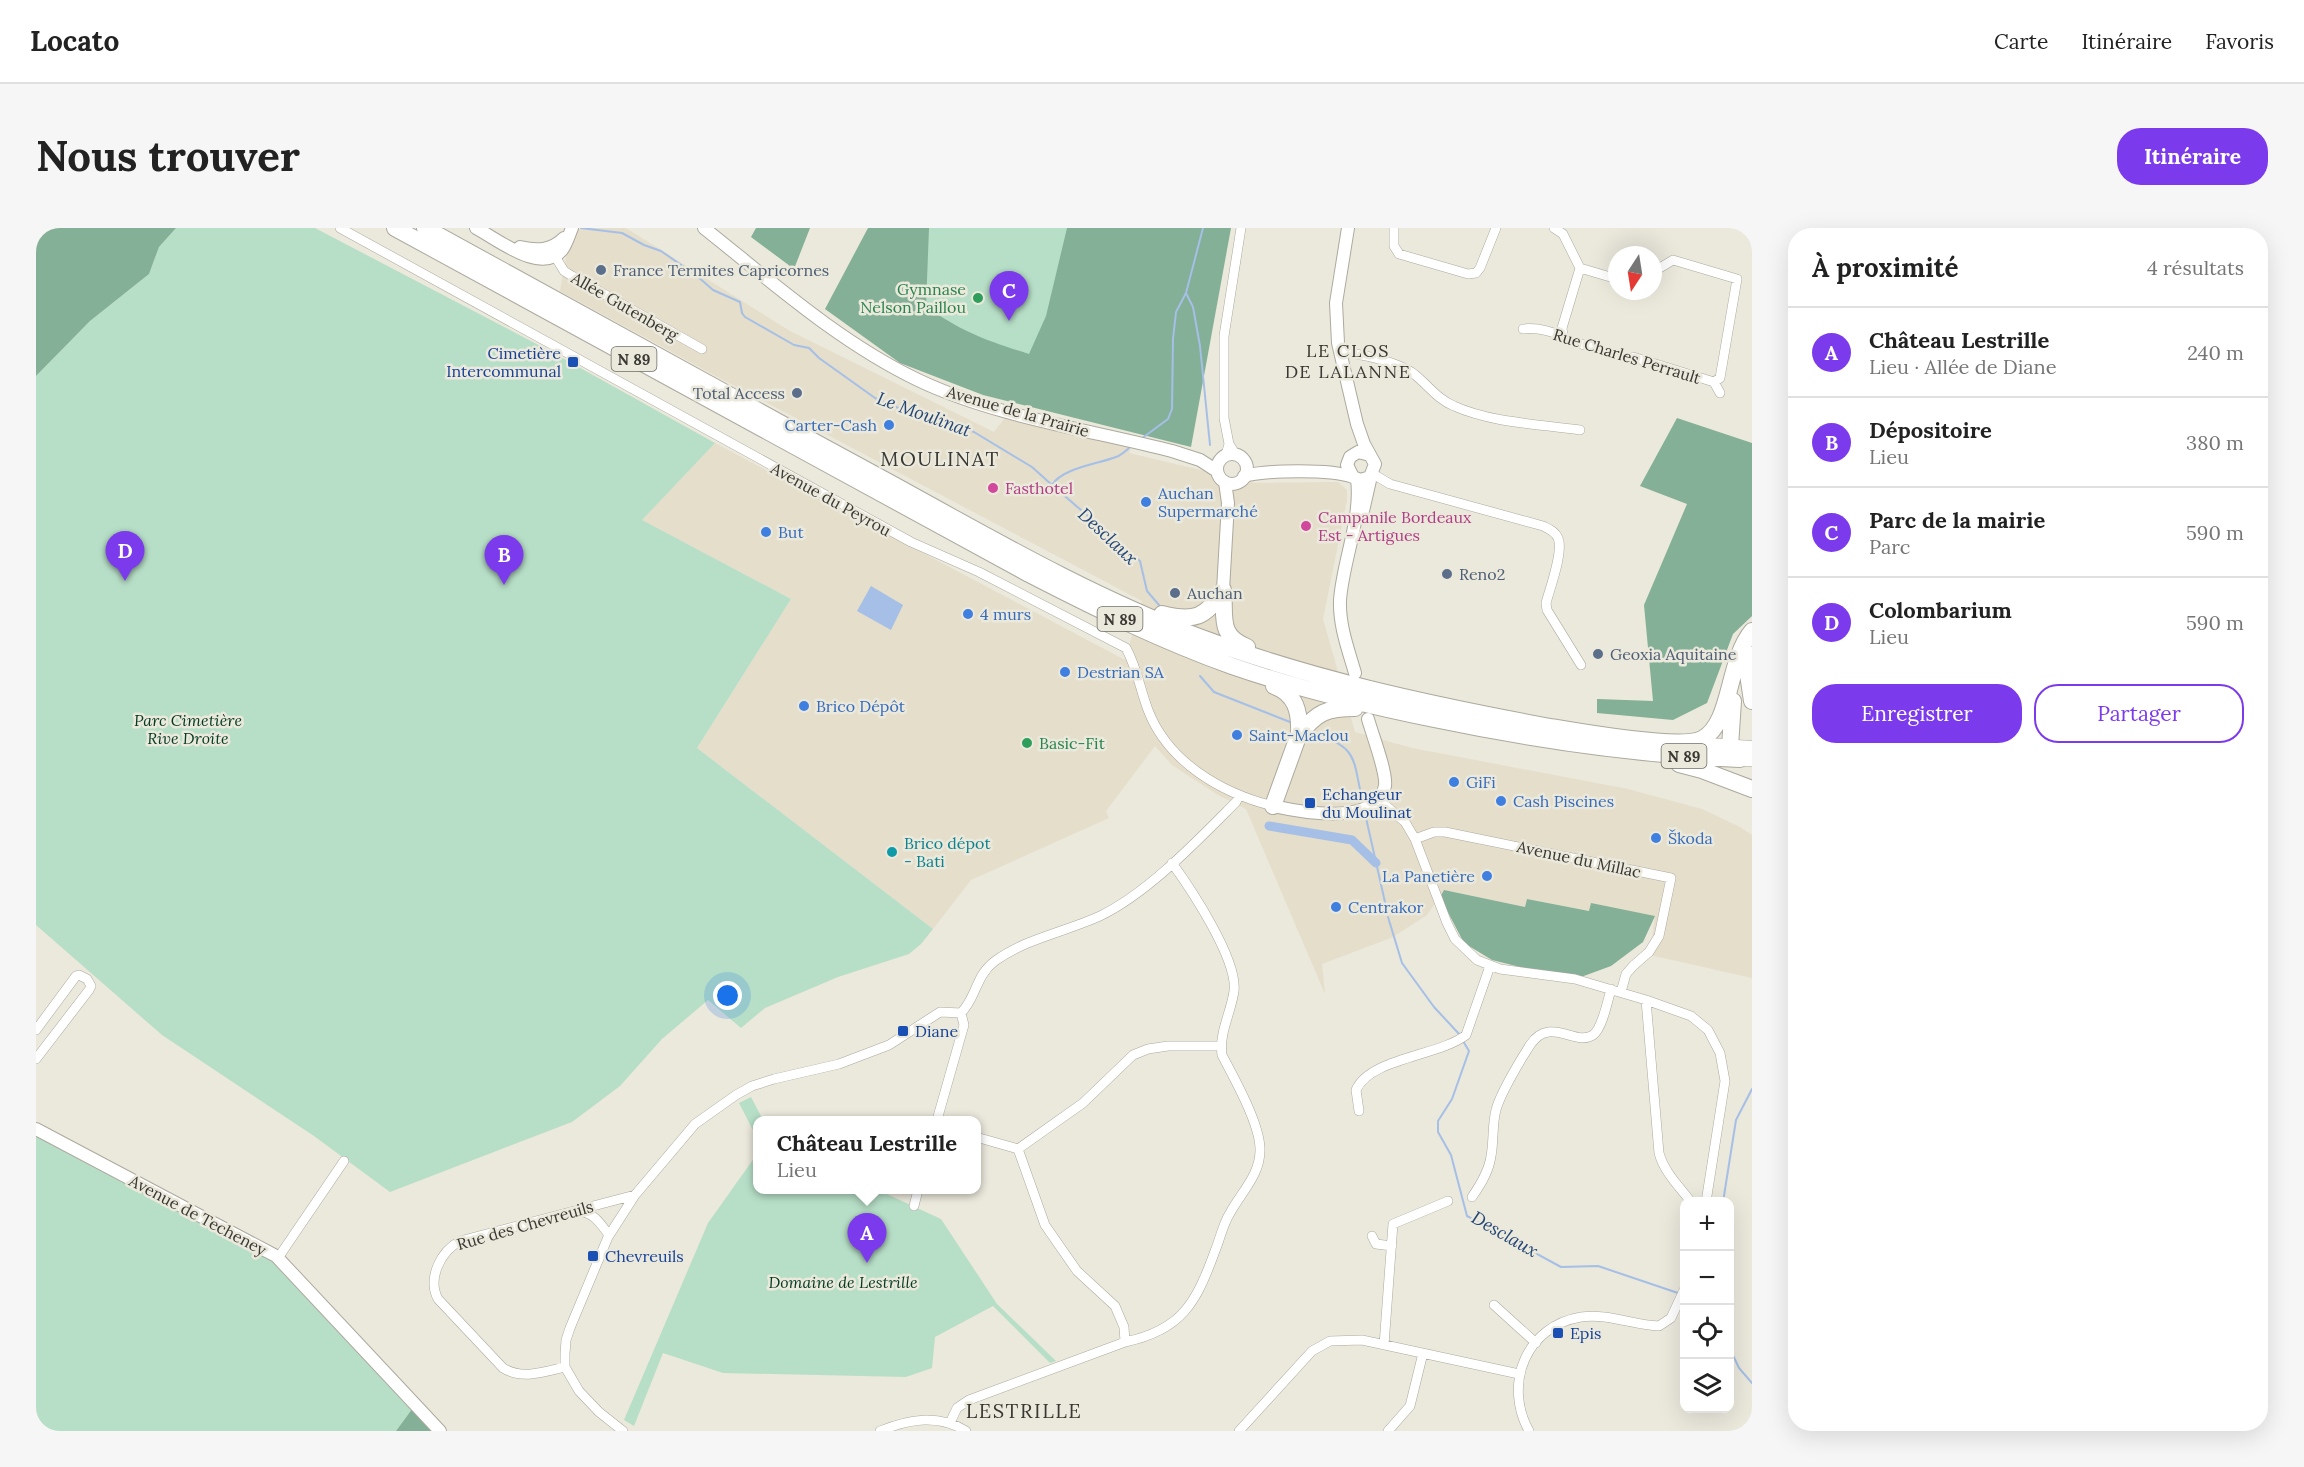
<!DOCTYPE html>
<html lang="fr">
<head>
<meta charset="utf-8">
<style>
	:root { --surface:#fff; --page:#f6f6f6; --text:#222; --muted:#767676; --line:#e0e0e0; --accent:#7c3aed }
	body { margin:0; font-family:Lora,serif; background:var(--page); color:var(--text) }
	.controls { position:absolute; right:18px; bottom:18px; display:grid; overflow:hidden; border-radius:12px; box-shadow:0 6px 24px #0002 }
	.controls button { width:54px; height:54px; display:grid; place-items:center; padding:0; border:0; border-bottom:2px solid var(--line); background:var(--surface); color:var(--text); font:30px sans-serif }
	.compass { position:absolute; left:1572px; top:18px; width:54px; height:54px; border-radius:50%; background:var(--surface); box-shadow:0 6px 24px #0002; rotate:192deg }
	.you { position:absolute; left:692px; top:768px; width:21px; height:21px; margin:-15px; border:4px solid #fff; border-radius:50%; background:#1a73e8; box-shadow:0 0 0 9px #1a73e833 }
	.badge { display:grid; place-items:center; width:39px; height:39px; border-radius:50%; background:var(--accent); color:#fff; font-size:20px; font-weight:700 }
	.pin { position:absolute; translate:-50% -50px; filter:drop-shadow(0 2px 3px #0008) }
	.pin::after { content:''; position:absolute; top:32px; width:21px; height:18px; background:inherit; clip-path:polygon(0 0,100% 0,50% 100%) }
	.popup { position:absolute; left:717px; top:888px; width:228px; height:78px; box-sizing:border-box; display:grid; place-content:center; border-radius:12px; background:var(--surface); filter:drop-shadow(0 2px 4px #0005); font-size:20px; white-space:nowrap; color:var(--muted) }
	.popup b { font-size:22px; color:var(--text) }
	.popup::after { content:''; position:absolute; left:50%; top:100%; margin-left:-12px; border:12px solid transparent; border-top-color:var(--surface) }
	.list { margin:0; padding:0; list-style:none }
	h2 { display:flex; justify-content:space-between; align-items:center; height:78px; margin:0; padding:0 24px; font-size:26px }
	h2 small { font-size:20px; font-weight:400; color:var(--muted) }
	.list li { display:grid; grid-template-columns:39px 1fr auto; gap:18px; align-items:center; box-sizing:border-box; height:90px; padding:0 24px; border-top:2px solid var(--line) }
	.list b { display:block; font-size:22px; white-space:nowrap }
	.list p { margin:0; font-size:20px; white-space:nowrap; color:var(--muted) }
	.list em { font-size:20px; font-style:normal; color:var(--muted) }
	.actions { display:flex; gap:12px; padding:18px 24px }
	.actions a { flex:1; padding:14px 0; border:2px solid var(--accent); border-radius:24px; text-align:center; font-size:21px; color:var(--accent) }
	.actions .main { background:var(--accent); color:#fff }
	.icon { flex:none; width:33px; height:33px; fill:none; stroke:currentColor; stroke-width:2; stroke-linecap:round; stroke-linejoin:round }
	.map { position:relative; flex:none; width:1716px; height:1203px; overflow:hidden; border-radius:24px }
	header { display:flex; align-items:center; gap:36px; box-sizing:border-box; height:84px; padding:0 30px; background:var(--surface); border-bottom:2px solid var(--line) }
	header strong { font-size:28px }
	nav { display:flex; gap:33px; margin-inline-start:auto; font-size:21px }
	.intro { display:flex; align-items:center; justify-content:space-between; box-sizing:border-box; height:144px; padding:0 36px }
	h1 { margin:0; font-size:42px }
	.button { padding:15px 27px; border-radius:24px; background:var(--accent); color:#fff; font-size:21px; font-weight:700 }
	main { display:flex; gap:36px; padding:0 36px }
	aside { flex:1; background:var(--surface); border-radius:24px; box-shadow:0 6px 24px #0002 }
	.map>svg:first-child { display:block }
	.built { fill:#e4decb }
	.green { fill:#b7dfc7 }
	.forest { fill:#83b096 }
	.water { fill:#a5bfe6 }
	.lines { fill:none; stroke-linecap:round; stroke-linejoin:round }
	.stream { stroke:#a5bfe6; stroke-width:2 }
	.canal { stroke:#a5bfe6; stroke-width:9 }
	.street-casing { stroke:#ada99e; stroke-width:10 }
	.secondary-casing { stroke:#ada99e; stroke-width:14 }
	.primary-casing { stroke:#ada99e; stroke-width:15 }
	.highway-casing { stroke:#ada99e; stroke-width:18 }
	.street { stroke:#fff; stroke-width:9 }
	.secondary { stroke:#fff; stroke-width:12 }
	.primary { stroke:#fff; stroke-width:14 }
	.highway { stroke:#fff; stroke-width:16 }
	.service-dot { fill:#5c6f8a; stroke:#ebe8dc; stroke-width:2 }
	.leisure-dot { fill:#2e9e5b; stroke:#ebe8dc; stroke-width:2 }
	.transit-dot { fill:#1a4fb4; stroke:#ebe8dc; stroke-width:2 }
	.shop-dot { fill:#3f7fe0; stroke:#ebe8dc; stroke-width:2 }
	.hotel-dot { fill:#d1479c; stroke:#ebe8dc; stroke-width:2 }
	.culture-dot { fill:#0f9aa8; stroke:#ebe8dc; stroke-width:2 }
	.labels { text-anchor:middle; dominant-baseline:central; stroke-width:5; stroke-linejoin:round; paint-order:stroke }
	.shield { fill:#ebe8dc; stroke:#6e6d66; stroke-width:1.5 }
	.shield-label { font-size:15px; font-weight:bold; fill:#393833 }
	.service-label { font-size:16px; fill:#4e5e75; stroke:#ebe8dc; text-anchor:start }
	.leisure-label { font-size:16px; fill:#27864d; stroke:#ebe8dc; text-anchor:end }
	.street-label { font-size:16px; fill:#393833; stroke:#ebe8dc }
	.transit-label { font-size:16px; fill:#164399; stroke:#ebe8dc; text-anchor:start }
	.shop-label { font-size:16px; fill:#366cbe; stroke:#ebe8dc; text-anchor:start }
	.hotel-label { font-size:16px; fill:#b23c85; stroke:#ebe8dc; text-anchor:start }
	.park-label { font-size:16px; font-style:italic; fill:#003b22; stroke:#ebe8dc }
	.culture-label { font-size:16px; fill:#0d838f; stroke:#ebe8dc; text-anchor:start }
	.neighbourhood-label { font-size:18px; letter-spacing:1.5px; fill:#393833; stroke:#ebe8dc }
	.water-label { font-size:18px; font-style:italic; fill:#234676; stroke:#ebe8dc }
	.quarter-label { font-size:20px; letter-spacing:1.5px; fill:#393833; stroke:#ebe8dc }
</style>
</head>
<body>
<header>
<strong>Locato</strong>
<nav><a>Carte</a><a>Itinéraire</a><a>Favoris</a></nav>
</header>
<div class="intro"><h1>Nous trouver</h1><a class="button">Itinéraire</a></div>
<main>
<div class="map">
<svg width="1716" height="1203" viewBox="0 0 1716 1203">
	<rect width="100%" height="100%" fill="#ebe8dc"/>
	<path class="built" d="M558,0H590L754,103L958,204L974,183L1097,214L1093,225L1219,255L1302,254L1311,262V272L1287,391L1319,504L1376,520L1592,561L1666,581L1704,599L1716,607V750L1614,727L1619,688L1555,676L1554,683L1491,671L1489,679L1408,662L1391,687L1357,709L1286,736L1289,766L1210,581L1182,567L1136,537L1119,518L1070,583L1073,590L935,652L897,701L661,520L755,371L605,292L679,215L1089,432L1106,373L678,147L524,63L535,2Z"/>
	<path class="green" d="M140,0H279L512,122L679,215L606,292L755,371L661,520L897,701L885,716L873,726L802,749L729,780L705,800L672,772L626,811L584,858L536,894L354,964L278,908L126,807L0,697V148L54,93L113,46L123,19Z
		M832,0H1164L1135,112L902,138Z
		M715,869L727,892H722L721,910L703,875Z
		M0,901L240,1028L379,1177L360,1203H0Z
		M721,926L722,962H842L905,991L961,1076L1020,1133L1014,1135L957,1078L899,1109L896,1140L870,1149L687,1145L627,1125L598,1198L588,1192L672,995Z"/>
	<path class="forest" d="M0,0H140L123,19L113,46L54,93L0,148Z
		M720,0H774L758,41L715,9Z
		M832,0H893L890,78C925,104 952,113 993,126L1010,88L1031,0H1195L1155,219L947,167L864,135L789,81Z
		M1641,190L1716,215V388L1697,406L1671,475L1637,492L1561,485V471L1617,473L1608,377L1651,276L1604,258Z
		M1408,662L1489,679L1491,671L1553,683L1555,675L1619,688L1607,714L1575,738L1545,749L1488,740L1456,732L1428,715L1404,669Z
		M379,1177L404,1203H360Z"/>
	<path class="water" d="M835,358L867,377L855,402L821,383Z"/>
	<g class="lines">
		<path class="stream" d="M545,0L586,5L608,17L625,23L661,48L677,62L704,74L706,85L709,89L758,117L773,120L783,130L839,170L881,188L885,189L895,185L938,204L996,239L1016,257
			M1150,65L1157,79L1164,118L1174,217
			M1105,211L1132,191L1136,181L1137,111L1140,84L1150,65L1167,0
			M1095,218C1091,222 1086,227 1080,229C1062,236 1026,240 1016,257L1104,333L1111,363L1123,377
			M1164,448L1178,464L1254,494
			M1275,503C1322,522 1316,525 1326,571
			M1330,590L1351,683
			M1352,689L1366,735L1398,779L1424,807
			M1427,813L1433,823L1416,871L1402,893V904L1415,927L1431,988L1525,1039L1562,1038L1642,1065
			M1687,974L1700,892L1716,861
			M1694,1121L1703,1140L1716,1155"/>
		<path class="canal" d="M1233,598L1316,612L1340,635"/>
		<defs>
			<path id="street" d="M304,0L875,314L943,344L1090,420C1101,440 1104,461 1112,482C1132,534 1185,565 1237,578
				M1358,0V18L1363,26L1432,46L1440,45L1444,40L1460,0
				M1518,0L1527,6L1544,40L1581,51
				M517,25L528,43L536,48L666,121
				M1487,101C1501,99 1521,104 1532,112L1587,129H1597L1678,154L1684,150L1701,51L1637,32L1617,44
				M1527,108L1526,100L1544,40
				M1304,125C1321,124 1365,135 1378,146C1392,157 1401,171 1418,178C1456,195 1503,196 1544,202
				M1678,154L1684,165
				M1193,216L1200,227
				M1190,227L1193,216L1188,190V108L1205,0
				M1337,246L1354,256L1507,298C1513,301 1519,303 1522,310C1528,323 1514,360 1510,375L1511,382L1545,437
				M1342,571L1369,594L1379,611L1411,695L1419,711L1441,732L1464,741L1539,751L1610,772L1655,788L1672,802L1684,825L1689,853L1670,974
				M1379,611L1398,604H1409L1635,650L1623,708L1613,724L1597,738L1590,746L1585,764
				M1610,772L1623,925C1628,944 1643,958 1655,974
				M0,802L40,748L43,747L51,751L55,758L53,762L0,831
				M1323,883L1320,862C1334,830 1403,828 1430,807L1454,738
				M901,892L928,797L925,785
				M940,909L982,921L1009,997L1041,1043L1079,1078L1088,1099L1089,1114
				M982,921L1047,875L1097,827L1112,821L1132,818H1185
				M1436,969C1445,956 1453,943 1455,928C1458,913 1456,896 1460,882C1464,866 1485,831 1494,817C1514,787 1539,819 1557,807C1566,801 1572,772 1575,761
				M878,978L882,962
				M544,983C559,986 564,995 573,1007
				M1336,1008L1340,1016L1356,1018
				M242,1030L308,933
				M1458,1077L1500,1115
				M1348,1117L1357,996L1412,973
				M529,1139C508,1144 486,1152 467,1140L402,1071C391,1050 405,1023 424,1013L599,967
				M914,1195L921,1180L933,1172L1089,1114C1146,1102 1160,1075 1179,1023C1184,1011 1187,996 1194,985C1206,963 1225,946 1224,920C1223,894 1198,850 1186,827C1183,804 1195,785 1198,763C1202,732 1155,661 1136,635
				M587,1203L563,1184L543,1163L529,1139V1126L530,1112L534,1100L572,1009L599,967L659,896L700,867L716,858L738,851L803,836L853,817L904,784L925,785C941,769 939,748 959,733C991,710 1029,704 1064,688C1112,665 1162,612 1200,574L1203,567
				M844,1203C873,1191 902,1186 930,1203
				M1203,1203L1276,1123L1294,1113L1326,1112L1483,1146
				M1352,1203L1374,1178L1387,1125
				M1493,1203C1467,1156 1490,1098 1545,1089C1571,1085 1597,1097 1623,1098L1635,1090L1648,1062"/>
			<path id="secondary" d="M440,0C461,11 505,47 526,22C531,15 533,7 536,0
				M668,0C736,54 803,114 882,152C957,188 1054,202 1136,223L1164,232L1181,243
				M1312,0L1300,75L1302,115L1321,196L1328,216L1339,236L1334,249L1325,252L1317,249L1311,237L1314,229L1322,224L1334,227
				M484,19C501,23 515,23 528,10
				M1181 241a15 15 0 1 1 30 0a15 15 0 1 1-30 0Z
				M1208,248C1232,242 1295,241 1317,249
				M1327,283L1335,248
				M1187,362L1192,275L1189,254
				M1319,445C1312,421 1303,397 1304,372C1307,332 1326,291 1321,251
				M1237,578C1264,584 1341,599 1349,558C1351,544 1336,506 1332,491
				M0,901L240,1028L404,1203"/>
			<path id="primary" d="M1655,516L1716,520
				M1704,531H1716"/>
			<path id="highway" d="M359,0L993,346C1059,380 1126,413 1196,438C1262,461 1329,477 1398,491C1499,512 1600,527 1704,531
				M389,0C546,85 700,172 856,256C956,311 1056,369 1163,409C1275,451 1391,476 1509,498C1539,503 1643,522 1666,511C1696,496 1691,433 1716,403
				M1187,362C1190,388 1181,407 1211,419
				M1126,386C1158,394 1170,390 1187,362
				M1716,427L1712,446L1716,473
				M1697,473L1694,519L1696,523L1704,531
				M1263,506C1282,484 1290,480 1319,480
				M1643,536L1666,542L1716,561
				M1237,578L1263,506C1264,484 1260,466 1238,458"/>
		</defs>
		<use href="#street" class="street-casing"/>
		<use href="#secondary" class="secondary-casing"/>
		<use href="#primary" class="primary-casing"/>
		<use href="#highway" class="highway-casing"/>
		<use href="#street" class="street"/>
		<use href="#secondary" class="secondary"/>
		<use href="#primary" class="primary"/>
		<use href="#highway" class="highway"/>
	</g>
	<g class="service-dot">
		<circle cx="565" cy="42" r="6"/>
		<circle cx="761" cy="165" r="6"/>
		<circle cx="1411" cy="346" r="6"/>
		<circle cx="1139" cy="365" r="6"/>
		<circle cx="1562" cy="426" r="6"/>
	</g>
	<g class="leisure-dot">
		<circle cx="942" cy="70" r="6"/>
		<circle cx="991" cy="515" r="6"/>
	</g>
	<g class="transit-dot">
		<rect x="531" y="128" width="12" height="12" rx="3"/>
		<rect x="1268" y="569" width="12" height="12" rx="3"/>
		<rect x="861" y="797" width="12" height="12" rx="3"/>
		<rect x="551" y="1022" width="12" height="12" rx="3"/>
		<rect x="1516" y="1099" width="12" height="12" rx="3"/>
	</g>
	<g class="shop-dot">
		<circle cx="853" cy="197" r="6"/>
		<circle cx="1110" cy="274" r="6"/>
		<circle cx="730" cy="304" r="6"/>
		<circle cx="932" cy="386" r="6"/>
		<circle cx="1029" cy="444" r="6"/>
		<circle cx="768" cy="478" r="6"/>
		<circle cx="1201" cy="507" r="6"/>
		<circle cx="1418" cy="554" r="6"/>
		<circle cx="1465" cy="573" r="6"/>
		<circle cx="1620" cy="610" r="6"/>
		<circle cx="1451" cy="648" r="6"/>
		<circle cx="1300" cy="679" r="6"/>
	</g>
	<g class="hotel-dot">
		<circle cx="957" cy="260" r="6"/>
		<circle cx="1270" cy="298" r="6"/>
	</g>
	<circle class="culture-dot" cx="856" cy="624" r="6"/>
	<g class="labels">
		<g class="shield">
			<rect x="575.5" y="119" width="45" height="24" rx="4.5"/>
			<rect x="1061.5" y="379" width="45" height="24" rx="4.5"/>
			<rect x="1625.5" y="516" width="45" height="24" rx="4.5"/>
		</g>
		<g class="shield-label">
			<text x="598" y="131">N 89</text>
			<text x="1084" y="391">N 89</text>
			<text x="1648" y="528">N 89</text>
		</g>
		<g class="service-label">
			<text x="577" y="42">France Termites Capricornes</text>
			<text x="749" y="165" text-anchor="end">Total Access</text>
			<text x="1423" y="346">Reno2</text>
			<text x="1151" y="365">Auchan</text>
			<text x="1574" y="426">Geoxia Aquitaine</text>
		</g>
		<g class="leisure-label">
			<text x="930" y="61">Gymnase<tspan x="930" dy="18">Nelson Paillou</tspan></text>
			<text x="1003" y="515" text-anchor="start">Basic-Fit</text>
		</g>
		<g class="street-label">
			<text transform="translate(589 78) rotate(30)">Allée Gutenberg</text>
			<text transform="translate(1591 128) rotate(17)">Rue Charles Perrault</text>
			<text transform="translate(982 183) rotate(16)">Avenue de la Prairie</text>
			<text transform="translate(795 271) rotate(29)">Avenue du Peyrou</text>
			<text transform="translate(1543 631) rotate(12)">Avenue du Millac</text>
			<text transform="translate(162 987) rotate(28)">Avenue de Techeney</text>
			<text transform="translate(489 997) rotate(-16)">Rue des Chevreuils</text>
		</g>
		<g class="transit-label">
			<text x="525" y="125" text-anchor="end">Cimetière<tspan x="525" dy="18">Intercommunal</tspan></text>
			<text x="1286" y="566">Echangeur<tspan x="1286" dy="18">du Moulinat</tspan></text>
			<text x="879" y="803">Diane</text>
			<text x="569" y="1028">Chevreuils</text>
			<text x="1534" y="1105">Epis</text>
		</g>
		<g class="shop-label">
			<text x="841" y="197" text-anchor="end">Carter-Cash</text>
			<text x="1122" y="265">Auchan<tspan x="1122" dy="18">Supermarché</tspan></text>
			<text x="742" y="304">But</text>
			<text x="944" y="386">4 murs</text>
			<text x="1041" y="444">Destrian SA</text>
			<text x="780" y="478">Brico Dépôt</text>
			<text x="1213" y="507">Saint-Maclou</text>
			<text x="1430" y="554">GiFi</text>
			<text x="1477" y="573">Cash Piscines</text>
			<text x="1632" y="610">Škoda</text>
			<text x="1439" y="648" text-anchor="end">La Panetière</text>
			<text x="1312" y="679">Centrakor</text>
		</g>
		<g class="hotel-label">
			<text x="969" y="260">Fasthotel</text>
			<text x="1282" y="289">Campanile Bordeaux<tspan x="1282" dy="18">Est - Artigues</tspan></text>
		</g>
		<g class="park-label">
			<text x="152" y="492">Parc Cimetière<tspan x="152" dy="18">Rive Droite</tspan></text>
			<text x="807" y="1054">Domaine de Lestrille</text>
		</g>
		<g class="culture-label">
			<text x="868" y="615">Brico dépot<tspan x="868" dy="18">- Bati</tspan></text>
		</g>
		<g class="neighbourhood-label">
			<text x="1312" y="122">LE CLOS<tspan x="1312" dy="21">DE LALANNE</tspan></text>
		</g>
		<g class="water-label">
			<text transform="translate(888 186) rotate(20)">Le Moulinat</text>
			<text transform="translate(1072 308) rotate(43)">Desclaux</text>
			<text transform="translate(1469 1006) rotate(30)">Desclaux</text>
		</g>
		<g class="quarter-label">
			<text x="904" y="230">MOULINAT</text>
			<text x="988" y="1182">LESTRILLE</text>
		</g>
	</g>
</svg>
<div class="controls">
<button>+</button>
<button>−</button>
<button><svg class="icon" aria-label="locate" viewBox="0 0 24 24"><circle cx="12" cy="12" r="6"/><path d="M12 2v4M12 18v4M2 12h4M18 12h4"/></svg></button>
<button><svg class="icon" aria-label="layers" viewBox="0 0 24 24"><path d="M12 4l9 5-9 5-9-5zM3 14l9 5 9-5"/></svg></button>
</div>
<svg class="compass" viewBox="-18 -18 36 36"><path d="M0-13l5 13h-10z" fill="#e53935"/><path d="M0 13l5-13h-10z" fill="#767676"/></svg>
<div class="you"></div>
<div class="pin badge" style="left:831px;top:1035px">A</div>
<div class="popup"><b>Château Lestrille</b>Lieu</div>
<div class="pin badge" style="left:468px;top:357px">B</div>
<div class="pin badge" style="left:973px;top:93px">C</div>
<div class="pin badge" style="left:89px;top:353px">D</div>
</div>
<aside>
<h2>À proximité<small>4 résultats</small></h2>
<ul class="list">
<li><span class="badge">A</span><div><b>Château Lestrille</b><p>Lieu · Allée de Diane</p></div><em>240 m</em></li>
<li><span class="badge">B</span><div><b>Dépositoire</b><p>Lieu</p></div><em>380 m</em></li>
<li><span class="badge">C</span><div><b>Parc de la mairie</b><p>Parc</p></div><em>590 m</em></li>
<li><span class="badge">D</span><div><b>Colombarium</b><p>Lieu</p></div><em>590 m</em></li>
</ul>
<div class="actions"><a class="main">Enregistrer</a><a>Partager</a></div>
</aside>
</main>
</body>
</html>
